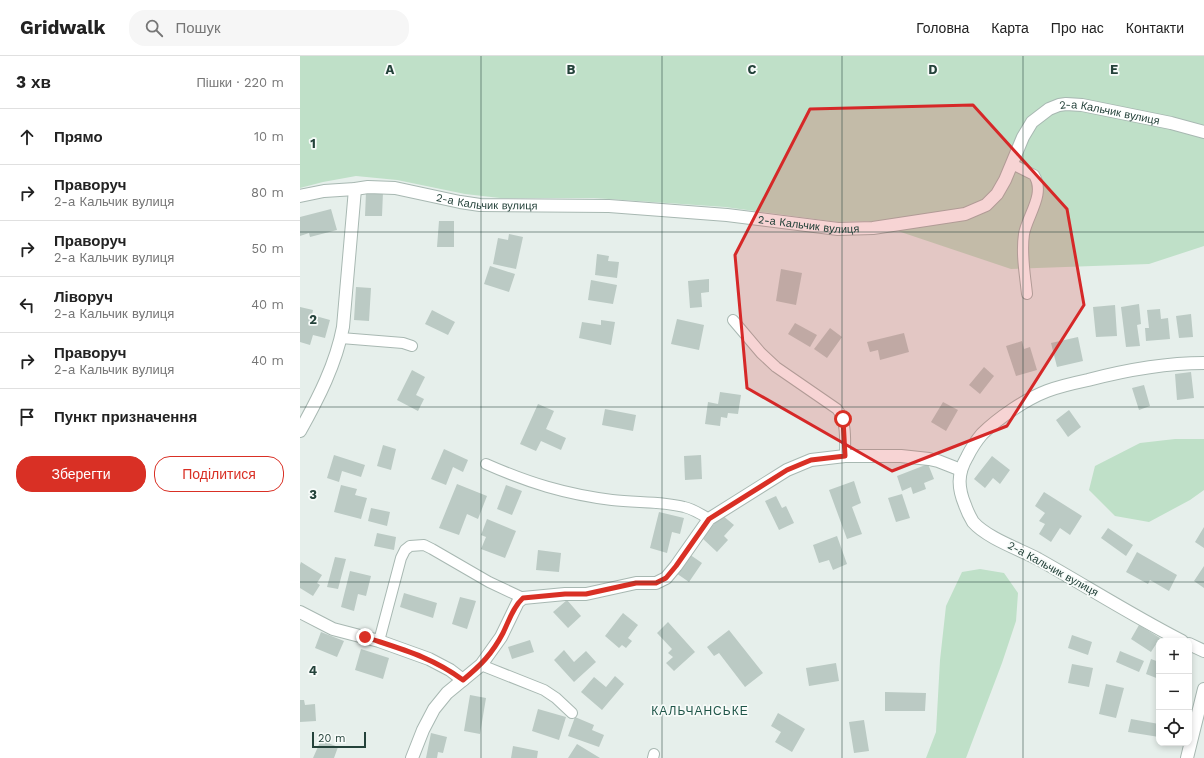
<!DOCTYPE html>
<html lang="uk">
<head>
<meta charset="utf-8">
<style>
	:root { --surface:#fff; --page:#f6f6f6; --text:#222; --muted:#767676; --line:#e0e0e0; --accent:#d93025 }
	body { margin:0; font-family:"Work Sans",sans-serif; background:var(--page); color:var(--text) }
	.controls { position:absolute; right:12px; bottom:12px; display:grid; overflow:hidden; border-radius:8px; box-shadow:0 2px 6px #0003 }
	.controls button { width:36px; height:36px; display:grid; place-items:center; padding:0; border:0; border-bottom:1px solid var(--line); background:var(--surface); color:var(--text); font:20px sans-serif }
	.scale { position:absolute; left:12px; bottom:10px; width:54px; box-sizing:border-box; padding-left:4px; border:2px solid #24423a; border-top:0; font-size:11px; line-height:14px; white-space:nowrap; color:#24423a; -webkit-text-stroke:3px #f7fbf9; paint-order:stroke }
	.stop { position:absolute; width:12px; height:12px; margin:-9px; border:3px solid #d93025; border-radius:50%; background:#fff }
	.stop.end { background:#d93025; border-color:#fff; box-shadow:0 1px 4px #0008 }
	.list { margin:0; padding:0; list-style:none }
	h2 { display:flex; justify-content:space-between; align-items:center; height:52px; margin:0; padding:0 16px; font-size:17px }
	h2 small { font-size:13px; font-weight:400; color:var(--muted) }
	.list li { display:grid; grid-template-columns:26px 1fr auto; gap:12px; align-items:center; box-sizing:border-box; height:56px; padding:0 16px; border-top:1px solid var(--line) }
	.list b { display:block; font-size:15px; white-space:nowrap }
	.list p { margin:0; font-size:13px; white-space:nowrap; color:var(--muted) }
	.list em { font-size:13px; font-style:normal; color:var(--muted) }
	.actions { display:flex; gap:8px; padding:12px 16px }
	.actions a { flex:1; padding:9px 0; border:1px solid var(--accent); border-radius:16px; text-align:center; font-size:14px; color:var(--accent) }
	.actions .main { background:var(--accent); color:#fff }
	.icon { flex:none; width:22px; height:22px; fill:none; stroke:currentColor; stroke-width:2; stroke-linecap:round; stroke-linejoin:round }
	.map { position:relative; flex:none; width:904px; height:702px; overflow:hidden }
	header { display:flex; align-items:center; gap:24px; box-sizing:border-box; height:56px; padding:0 20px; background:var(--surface); border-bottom:1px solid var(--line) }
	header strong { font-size:19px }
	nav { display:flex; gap:22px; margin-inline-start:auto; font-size:14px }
	.search { width:280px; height:36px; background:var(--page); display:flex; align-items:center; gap:10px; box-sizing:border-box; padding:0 14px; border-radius:16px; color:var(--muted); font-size:15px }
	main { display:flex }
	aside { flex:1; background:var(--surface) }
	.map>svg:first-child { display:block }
	.green { fill:#bfe0c8 }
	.building { fill:#bbcac4 }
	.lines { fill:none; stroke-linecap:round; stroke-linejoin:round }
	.lane-casing { stroke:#a8b8b2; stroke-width:12 }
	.street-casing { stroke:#a8b8b2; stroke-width:14 }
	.lane { stroke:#fff; stroke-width:10 }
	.street { stroke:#fff; stroke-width:12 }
	.route { stroke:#d93025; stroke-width:5 }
	.marked { fill:#d62828; fill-opacity:0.2; stroke:#d62828; stroke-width:3; stroke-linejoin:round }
	.grid { fill:none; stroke:#24423a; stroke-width:1; stroke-opacity:0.55 }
	.labels { text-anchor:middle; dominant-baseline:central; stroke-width:3.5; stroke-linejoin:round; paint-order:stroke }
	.street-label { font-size:11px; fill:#24423a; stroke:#f7fbf9 }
	.neighbourhood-label { font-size:12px; letter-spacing:1px; fill:#1f5548; stroke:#f7fbf9 }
	.grid-label { font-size:13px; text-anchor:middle; font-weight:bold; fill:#24423a; stroke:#f7fbf9; stroke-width:3.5; stroke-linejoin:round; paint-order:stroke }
</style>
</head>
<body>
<header>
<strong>Gridwalk</strong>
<div class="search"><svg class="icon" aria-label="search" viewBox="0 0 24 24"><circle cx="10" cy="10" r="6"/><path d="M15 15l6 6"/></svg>Пошук</div>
<nav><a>Головна</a><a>Карта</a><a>Про нас</a><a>Контакти</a></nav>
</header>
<main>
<aside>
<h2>3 хв<small>Пішки · 220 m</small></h2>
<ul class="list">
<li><svg class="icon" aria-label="ahead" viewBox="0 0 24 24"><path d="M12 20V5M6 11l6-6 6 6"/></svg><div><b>Прямо</b></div><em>10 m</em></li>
<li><svg class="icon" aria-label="right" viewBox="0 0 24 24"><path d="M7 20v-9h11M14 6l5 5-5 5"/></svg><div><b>Праворуч</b><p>2-а Кальчик вулиця</p></div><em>80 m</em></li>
<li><svg class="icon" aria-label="right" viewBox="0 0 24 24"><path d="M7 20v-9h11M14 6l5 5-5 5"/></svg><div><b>Праворуч</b><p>2-а Кальчик вулиця</p></div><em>50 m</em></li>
<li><svg class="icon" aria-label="left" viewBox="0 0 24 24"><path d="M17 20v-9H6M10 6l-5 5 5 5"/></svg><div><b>Ліворуч</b><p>2-а Кальчик вулиця</p></div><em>40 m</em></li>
<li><svg class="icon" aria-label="right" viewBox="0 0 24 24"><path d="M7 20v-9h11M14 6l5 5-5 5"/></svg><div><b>Праворуч</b><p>2-а Кальчик вулиця</p></div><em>40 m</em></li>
<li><svg class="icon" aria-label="arrive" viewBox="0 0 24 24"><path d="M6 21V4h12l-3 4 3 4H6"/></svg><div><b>Пункт призначення</b></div></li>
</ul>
<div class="actions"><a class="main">Зберегти</a><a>Поділитися</a></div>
</aside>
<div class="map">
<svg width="904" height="702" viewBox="0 0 904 702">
	<rect width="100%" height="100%" fill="#e6efeb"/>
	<path class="green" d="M0,0H904V190L849,208L711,213L568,165L538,166L425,151L294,142H200L165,138L97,124L56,120L23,126L0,132Z
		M875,383H904V434L890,444L849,466L815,460L789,434L795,410L840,387Z
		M680,513L704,517L718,537L716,565L702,607L666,702H626L636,676L640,604L646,550L662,516Z"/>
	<path class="building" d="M66,136H83L82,160H65Z
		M31,153L37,174L10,181L9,177L0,180V161Z
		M139,165H154V191H137Z
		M209,178L223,181L216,213L193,208L198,182L208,184Z
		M297,198L309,200L308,205L319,206L317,222L295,219Z
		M190,210L215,218L209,236L184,228Z
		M481,213L502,217L496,249L476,245Z
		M409,223V236L401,237L402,251L390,252L388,225Z
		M291,224L317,229L313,248L288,244Z
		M56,231L71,232L69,265L54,264Z
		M839,248L841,268L837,269L840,290L826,291L821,251Z
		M815,249L817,280L796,281L793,251Z
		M0,251L13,254L12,259L30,264L25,282L13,279L10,289L0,286Z
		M860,253L861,263L868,262L870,283L846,285L845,272H849L847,254Z
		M132,254L155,266L148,279L125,268Z
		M891,258L893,281L879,282L876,260Z
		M377,263L404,269L399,294L371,288Z
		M301,264L315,266L311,289L279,282L282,266L301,269Z
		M495,267L517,279L510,291L488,278Z
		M530,272L542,281L527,302L514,293Z
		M604,277L609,296L580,304L578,294L570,296L567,286Z
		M778,281L783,305L757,311L751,287Z
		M722,285L724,293L730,291L737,314L716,320L706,290Z
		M684,311L694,320L680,338L669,329Z
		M112,314L125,321L116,339L124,343L118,355L97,344Z
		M891,316L894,342L877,344L875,318Z
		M844,329L850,350L839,354L832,332Z
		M420,336L441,339L438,358L428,357L427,362L421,361L420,370L405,368L408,346L418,348Z
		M643,346L658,354L646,375L631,366Z
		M238,348L254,355L246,373L266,382L261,394L241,385L236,395L220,388Z
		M305,353L336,359L333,375L302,369Z
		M769,354L781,371L768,381L756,364Z
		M83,389L96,393L91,414L77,410Z
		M144,393L168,404L163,416L153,411L146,429L131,423Z
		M34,399L65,409L61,421L42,415L39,426L27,422Z
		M401,399L402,423L385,424L384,400Z
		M692,400L710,414L700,428L693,422L685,432L674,423Z
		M628,408L634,423L624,427L626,433L613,438L611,431L602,435L597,420Z
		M554,425L561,447L552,451L562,478L547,483L529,434Z
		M157,428L187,440L178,463L167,458L159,479L139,472Z
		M41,429L57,433L55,439L67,442L61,463L34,456Z
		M206,429L222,435L212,459L197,453Z
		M744,436L782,460L770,479L760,472L751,486L739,478L745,468L739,465L745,457L735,450Z
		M602,438L610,462L596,466L588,442Z
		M476,440L482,452L486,450L494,467L479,474L465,445Z
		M71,452L90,456L87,470L68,465Z
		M359,456L384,462L380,478L372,476L367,497L350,492Z
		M422,459L434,469L424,480L428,484L417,496L402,482Z
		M187,463L216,475L205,502L181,493L186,481L181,479Z
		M904,471V492L895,486Z
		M808,472L833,489L826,500L801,482Z
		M77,477L96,481L94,494L74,490Z
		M537,480L547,508L533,514L529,504L519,507L513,489Z
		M238,494L261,497L259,516L236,514Z
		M837,496L877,519L869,535L850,524L848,528L826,516Z
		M389,498L402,507L389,526L376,517Z
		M35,501L46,503L38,533L27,531Z
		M1,506L22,519L17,527L20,529L13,540L0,532V509Z
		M904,510V532L894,525Z
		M50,515L71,520L66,540L58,538L54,555L41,551Z
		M104,537L137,547L133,562L100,551Z
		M160,541L176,545L167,573L152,568Z
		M267,544L281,560L268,572L253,556Z
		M323,557L338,569L328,582L332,585L326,592L322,589L319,592L305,580Z
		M368,566L395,596L374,615L366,607L373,601L368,597L372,593L357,577Z
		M839,569L860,582L851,596L831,583Z
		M429,574L463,617L445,631L419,597L414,600L407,591Z
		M21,576L44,585L37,601L15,592Z
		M772,579L792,586L788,599L768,592Z
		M230,584L234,596L212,603L208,591Z
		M61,593L89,602L83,623L55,614Z
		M264,594L274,606L286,595L296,606L274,626L254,604Z
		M820,595L844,605L839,616L816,606Z
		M851,603L859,606V623L846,618Z
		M536,607L539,625L509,630L506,612Z
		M772,608L793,612L789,631L768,627Z
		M315,620L324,628L302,654L281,636L294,621L306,631Z
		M806,628L824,632L816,662L799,658Z
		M585,636L626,637L625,655H585Z
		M170,639L186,642L180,678L164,675Z
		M0,644H4L5,649L15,648L16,665L0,666Z
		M238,653L266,661L259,684L232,675Z
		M478,657L505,673L492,696L475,686L481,676L471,670Z
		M275,661L294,669L292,674L304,679L299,691L268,680Z
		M831,663L859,668V681L828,676Z
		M564,664L569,695L554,697L549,666Z
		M131,677L147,681L143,697L138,696L137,702H126Z
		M21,684L38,691L34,702H13Z
		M277,688L300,702H268Z
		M213,690L238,695L237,702H211Z"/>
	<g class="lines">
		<defs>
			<path id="lane" d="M712,108L734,119C746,138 727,160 724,178C721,198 725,218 727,238
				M433,264L461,297L476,311L537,353C547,365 545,385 545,400
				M41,282L103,287L112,290
				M186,408C229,427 265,438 312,444C336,447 361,445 384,451C393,453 401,458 409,463
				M79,585L101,502L105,494L110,490L124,489L132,493L189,526L223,542
				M181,609L244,634L256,642L272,657
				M353,702L354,698"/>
			<g id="street">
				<path id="s1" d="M0,140L24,135L55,133L68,131L95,132L160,146L180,149L309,150L427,159L538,173L573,172L665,158L686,149L697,138L705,124L723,81L732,66L749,53L759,49L766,48L782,49L871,67L904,76"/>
				<path d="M0,375C18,343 36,308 43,271L55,133"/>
				<path d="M0,556L33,573L79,585L129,603L150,614L163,624"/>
				<path d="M882,585C833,560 786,530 738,503C719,493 687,482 673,466C670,461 667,455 665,449C658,432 657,418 667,401C671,393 676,385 682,378C698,362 726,343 747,335C760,330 774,327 788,324C826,314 864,307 904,307"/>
				<path d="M889,588L904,595"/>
				<path d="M112,702L123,674L134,653L147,637L181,609L201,581L218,546L223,542L265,538H286L336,527H356L366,522L376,510L409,463L487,414L511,404L545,400H601L629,403L638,405L661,414"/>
				<path d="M887,702L904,633"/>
			</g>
		</defs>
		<use href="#lane" class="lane-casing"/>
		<use href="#street" class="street-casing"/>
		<use href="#lane" class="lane"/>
		<use href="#street" class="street"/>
	</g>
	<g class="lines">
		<path class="route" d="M65,581C101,593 132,601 163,624C181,609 192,598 203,577C209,565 213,551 223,542L265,538H286L336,527H356L366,522L376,510L409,463L487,414L511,404L545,400L543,363"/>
	</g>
	<path class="marked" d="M673,49L767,153L784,249L707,370L592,415L447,332L435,199L510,53Z"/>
	<path class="grid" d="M181,0V702M362,0V702M542,0V702M723,0V702M0,176H904M0,351H904M0,526H904"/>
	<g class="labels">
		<g class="street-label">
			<text stroke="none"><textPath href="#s1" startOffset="872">2-а Кальчик вулиця</textPath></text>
			<text stroke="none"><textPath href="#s1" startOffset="189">2-а Кальчик вулиця</textPath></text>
			<text stroke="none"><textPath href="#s1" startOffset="512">2-а Кальчик вулиця</textPath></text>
			<text transform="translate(753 513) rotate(29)">2-а Кальчик вулиця</text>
		</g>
		<g class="neighbourhood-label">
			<text x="400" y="655">КАЛЬЧАНСЬКЕ</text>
		</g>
	</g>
	<g class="grid-label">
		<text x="90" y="18">A</text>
		<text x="271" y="18">B</text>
		<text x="452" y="18">C</text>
		<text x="633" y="18">D</text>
		<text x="814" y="18">E</text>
		<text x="13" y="92">1</text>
		<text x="13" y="268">2</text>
		<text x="13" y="443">3</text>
		<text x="13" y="619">4</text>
	</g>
</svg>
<div class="controls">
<button>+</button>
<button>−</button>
<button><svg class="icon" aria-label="locate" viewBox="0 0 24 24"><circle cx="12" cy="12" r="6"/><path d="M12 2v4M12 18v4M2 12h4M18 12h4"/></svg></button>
</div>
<div class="scale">20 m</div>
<div class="stop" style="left:543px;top:363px"></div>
<div class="stop end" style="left:65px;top:581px"></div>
</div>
</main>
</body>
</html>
